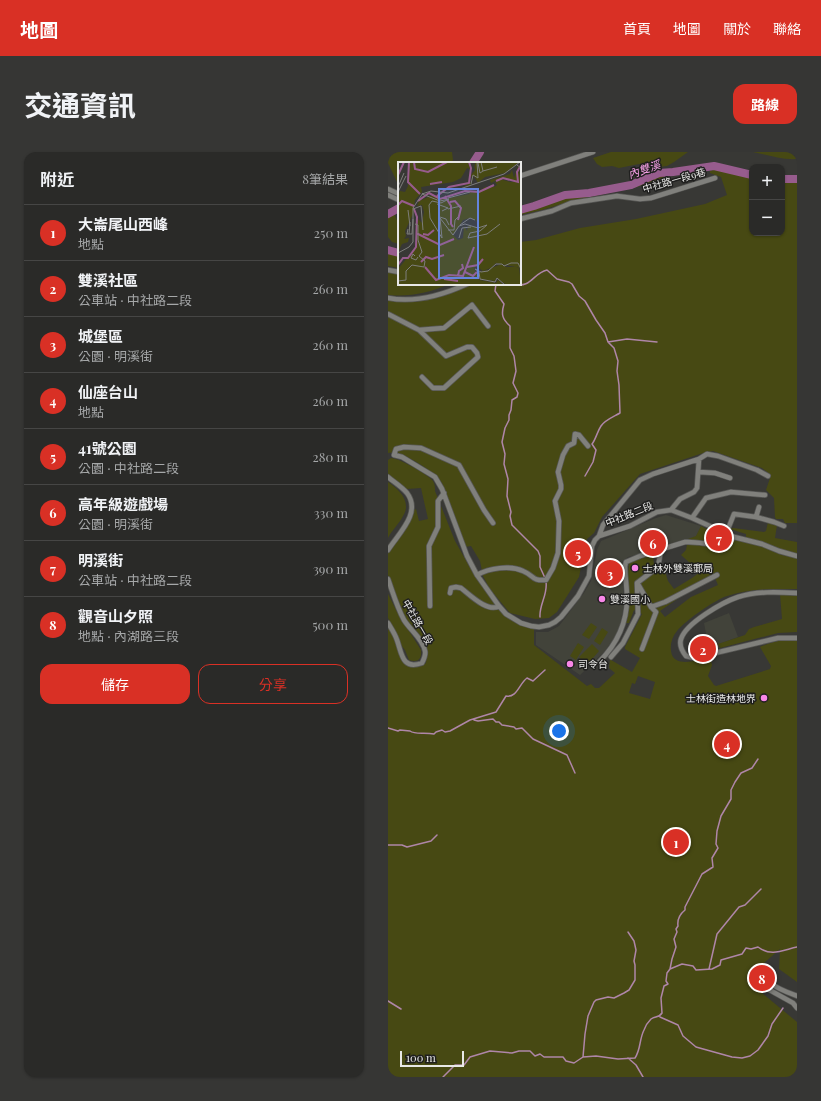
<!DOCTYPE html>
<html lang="zh-TW">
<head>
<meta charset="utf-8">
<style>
	:root { --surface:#2a2a28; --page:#363634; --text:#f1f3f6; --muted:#a5a7a8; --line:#464645; --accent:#d93025 }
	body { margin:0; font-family:"Playfair Display","Noto Sans TC",serif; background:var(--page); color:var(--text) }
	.controls { position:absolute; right:12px; top:12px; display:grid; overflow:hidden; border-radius:8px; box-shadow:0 1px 3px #0004 }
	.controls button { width:36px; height:36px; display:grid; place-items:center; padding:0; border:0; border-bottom:1px solid var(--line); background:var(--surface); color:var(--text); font:20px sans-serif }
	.scale { position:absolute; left:12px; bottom:10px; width:64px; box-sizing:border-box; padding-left:4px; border:2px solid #e8e8e6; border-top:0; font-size:11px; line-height:14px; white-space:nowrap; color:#e8e8e6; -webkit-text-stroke:3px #1f1f1e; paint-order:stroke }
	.you { position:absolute; left:171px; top:579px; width:14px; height:14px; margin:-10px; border:3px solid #fff; border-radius:50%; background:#1a73e8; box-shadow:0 0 0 6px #1a73e833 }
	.badge { display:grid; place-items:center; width:26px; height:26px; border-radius:50%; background:var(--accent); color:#fff; font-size:13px; font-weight:700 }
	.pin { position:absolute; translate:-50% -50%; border:2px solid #fff; box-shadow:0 1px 4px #0006 }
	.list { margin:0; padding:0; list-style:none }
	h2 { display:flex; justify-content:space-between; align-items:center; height:52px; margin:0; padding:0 16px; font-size:17px }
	h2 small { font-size:13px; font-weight:400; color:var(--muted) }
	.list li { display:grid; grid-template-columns:26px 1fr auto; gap:12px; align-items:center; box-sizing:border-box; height:56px; padding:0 16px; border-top:1px solid var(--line) }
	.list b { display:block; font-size:15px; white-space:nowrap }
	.list p { margin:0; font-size:13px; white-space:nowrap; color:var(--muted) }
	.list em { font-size:13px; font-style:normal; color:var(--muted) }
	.actions { display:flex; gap:8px; padding:12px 16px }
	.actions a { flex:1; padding:9px 0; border:1px solid var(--accent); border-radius:12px; text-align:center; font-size:14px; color:var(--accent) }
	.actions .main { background:var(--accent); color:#fff }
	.map { position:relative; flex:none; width:409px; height:925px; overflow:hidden; border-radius:12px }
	header { display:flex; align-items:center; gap:24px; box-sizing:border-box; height:56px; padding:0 20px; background:var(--accent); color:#fff }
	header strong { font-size:19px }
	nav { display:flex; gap:22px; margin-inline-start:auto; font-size:14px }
	.intro { display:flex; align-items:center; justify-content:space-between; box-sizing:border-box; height:96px; padding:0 24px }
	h1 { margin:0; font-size:28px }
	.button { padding:10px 18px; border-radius:12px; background:var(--accent); color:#fff; font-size:14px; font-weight:700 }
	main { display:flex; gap:24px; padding:0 24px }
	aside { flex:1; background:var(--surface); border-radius:12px; box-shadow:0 1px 3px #0004 }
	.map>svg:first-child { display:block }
	.built { fill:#42433a }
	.green { fill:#474913; fill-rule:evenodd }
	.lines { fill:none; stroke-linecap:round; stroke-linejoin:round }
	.stream { stroke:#af86a8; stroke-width:1.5 }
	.river { stroke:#975c8d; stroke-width:8 }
	.minor-casing { stroke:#575755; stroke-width:6 }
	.minor { stroke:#80807c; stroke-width:4.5 }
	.poi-dot { fill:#f987e8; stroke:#1f1f1e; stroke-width:1.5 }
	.labels { text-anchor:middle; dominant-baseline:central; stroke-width:3; stroke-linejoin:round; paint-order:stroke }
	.street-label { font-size:10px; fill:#e8e8e6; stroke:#1f1f1e }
	.poi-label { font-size:10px; fill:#e8e8e6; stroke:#1f1f1e; text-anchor:start }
	.water-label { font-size:11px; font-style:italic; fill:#f4a0e5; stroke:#1f1f1e }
	.inset-river { fill:none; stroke:#975c8d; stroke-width:2 }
	.inset-road { fill:none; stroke:#7e7e7c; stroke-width:1 }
	.view { fill:#6484dd; fill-opacity:0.15; stroke:#6484dd; stroke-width:2 }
	.inset-edge { fill:none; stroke:#e8e8e6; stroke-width:2 }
</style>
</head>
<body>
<header>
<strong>地圖</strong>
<nav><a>首頁</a><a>地圖</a><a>關於</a><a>聯絡</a></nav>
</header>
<div class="intro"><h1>交通資訊</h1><a class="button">路線</a></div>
<main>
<aside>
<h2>附近<small>8筆結果</small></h2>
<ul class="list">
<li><span class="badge">1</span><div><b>大崙尾山西峰</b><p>地點</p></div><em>250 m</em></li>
<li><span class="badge">2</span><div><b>雙溪社區</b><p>公車站 · 中社路二段</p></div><em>260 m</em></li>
<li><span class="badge">3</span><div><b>城堡區</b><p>公園 · 明溪街</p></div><em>260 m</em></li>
<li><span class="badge">4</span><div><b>仙座台山</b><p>地點</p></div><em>260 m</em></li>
<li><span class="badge">5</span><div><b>41號公園</b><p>公園 · 中社路二段</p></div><em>280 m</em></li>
<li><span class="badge">6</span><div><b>高年級遊戲場</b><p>公園 · 明溪街</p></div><em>330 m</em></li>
<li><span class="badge">7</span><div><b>明溪街</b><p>公車站 · 中社路二段</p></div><em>390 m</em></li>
<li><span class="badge">8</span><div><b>觀音山夕照</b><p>地點 · 內湖路三段</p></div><em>500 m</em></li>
</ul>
<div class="actions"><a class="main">儲存</a><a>分享</a></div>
</aside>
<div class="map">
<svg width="409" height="925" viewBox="0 0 409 925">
	<rect width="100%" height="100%" fill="#383835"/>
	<path class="built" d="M278,363L313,374L308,385L240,405L234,410L236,454L230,481L216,500L192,523L148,493V480H160L171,474L196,441L203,429L209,398L213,389L268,366Z
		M341,461L350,485L331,492L332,496L321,497L316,471Z"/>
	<path class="green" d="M0,0H64L65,8L63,11H11L10,32L0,11Z
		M223,0H300L286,10L279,14L263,16L257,15L251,12L231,16L224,14L214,15L209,12L205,6Z
		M365,0H409V7C394,8 380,3 365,0Z
		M329,17L364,25V81H394V29L409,30V371H397L395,367H388L387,365L386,346L378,338L383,323L374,316L325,299L312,302L252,322L214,365L206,381L199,387L196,393L195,410H194L191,425L169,460L161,466L147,467L122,461L102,437L95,424L92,409L83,394L77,395L54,331C45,319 15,298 0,301V148L18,150L33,149L54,143L84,132H132V90L148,88L192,76L248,67L317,52L339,43L333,25L322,21V19Z
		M272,23L277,25L249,35L187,48L154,58L132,63V59L180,45L242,34Z
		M6,61L11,73V92L4,90L0,85V64Z
		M0,99L11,103V116L0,114Z
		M0,119L11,121V132H61C41,141 22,145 0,143Z
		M3,306C11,306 41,323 45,329C47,332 47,336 47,339L67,389L85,421L112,457L146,476V493L199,534L203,532L207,536H211L227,521L221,516L222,508H223L244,520L252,506L237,497V495L254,462L246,458L241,471H237L241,410L260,404L265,403L266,413H275L280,429L286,437L304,426L312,420L293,403L298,398L300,387L308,384L313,374L332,384L371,393L394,403L409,406V437C384,437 360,436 336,445C323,451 298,468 289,479C284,485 282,492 283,499C285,517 311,508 322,505L324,513L320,524L326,533L328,534L382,517L383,514L372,495C383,490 397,486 409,489V830L391,817L392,797L368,818V836L409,870V925H0V476C2,479 5,483 6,487C12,498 10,514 26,515C31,515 34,514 38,511L39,499L15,462L0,423V400L26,358L28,357L31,369L40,367L33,336L19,337L0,324V308ZM327,426L330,433L303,445L277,465L272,459L304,437ZM250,524L267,530L262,547L241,541L244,531L247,532Z
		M0,330C11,337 24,350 15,364C11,372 4,378 0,386Z
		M380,370L389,373L387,386L409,390V401H403L358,387V382L342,377L345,376L376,380L378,379Z
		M267,386L270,395L254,400L253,397L261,394L260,389Z
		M0,442L9,460L33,498C34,507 30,511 21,508L17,498L13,493L11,486L0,466Z
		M392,442L409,443V480L390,481L332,496L330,492L357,483L361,477L366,475L394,467Z
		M203,471L209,475L201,487L194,483Z
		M214,476L220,480L212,493L206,489Z
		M190,491L196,495L188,508L182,504Z
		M204,492L211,499L199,513L191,505Z"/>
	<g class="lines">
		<path class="stream" d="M108,132L107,139L116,152C113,162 114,167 122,174V196L126,204L128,219L125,231L130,241L129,245L124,248L123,258L121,263V268L117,276L114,290L117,302L116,312L120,327L119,344L123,360L122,364L124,373L150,399L152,404V415L157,426
			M126,132C143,137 145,121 159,118L169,127L181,130L184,132L191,144L197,149L208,168L217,181L220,190L226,196L230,209L229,219L231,233L232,261C225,265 217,268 213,274C209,280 208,287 204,292L208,298L205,310L197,324
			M108,133L120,132
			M220,190L239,187L269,190
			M152,465C151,453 160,442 158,430
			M86,568L90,569L105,567L108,570H111L114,573L126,575L128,577L134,576L145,587L179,603L187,621
			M0,576L10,579L12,578L22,579C27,583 37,580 46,582L48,580L54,578L57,580L62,579L82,568L108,560L118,544C129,546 131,532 139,526L145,529L157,518
			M0,693H14L19,695L43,689L49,683
			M282,817L294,812L305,814L308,818L324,817L332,813L333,808L354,802L358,796L363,797L370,795C383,805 395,798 409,795
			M321,817L329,782L351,755L357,753L373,737
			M0,849L13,857
			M272,865L290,873L295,884L308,895L344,905L354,906L362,904L370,898L380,884L384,872L395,856
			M195,905L197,882L200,864L206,850L208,848L220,845L226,846L236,841L241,838L247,828V813L246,809L248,798L246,789L240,780
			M240,906L248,913L255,925
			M55,925L67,913H76L82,905L102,899L124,901L131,899H142L147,904L152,902L156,905H175L178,909L186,911L195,905L208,904L230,907L247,906C253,897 251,888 256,878C257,875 260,870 263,867C267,864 271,866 274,861L273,846L276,834L280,832L278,829L279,821L282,817L284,807L288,795L286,787L289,780L288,777L290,774C289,767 292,762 297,758V755L314,722L325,715L324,706L330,696L328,692L329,679L333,664L343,647V638L347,630L353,621L364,616L370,607"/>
		<path class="river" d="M85,11L92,0
			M394,27H409
			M132,58L146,54L177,43L201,41L243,33L271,21L285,20L326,14L364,23
			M0,62L11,56
			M0,98L11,101"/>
		<defs>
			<path id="minor" d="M132,24L205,0
				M0,37L11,42
				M0,43L11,48
				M132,67L164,59L183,51L203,48L229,44L252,47L263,46L327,26
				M0,118L11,120
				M0,146C26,151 55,143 79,132
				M0,162L31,178L58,204L79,195H84L89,201L90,205L56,236H45L34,225
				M31,178L56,176L84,153L100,174
				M6,303L14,305L47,325L54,337L79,404L89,423L111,454L118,462L133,471L143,474L151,475L161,473L167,470L173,465L190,444L201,424L204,394L207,388L211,384L242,374L269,360L283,358L304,366L346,385L374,392L391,399L409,404
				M6,303L8,297L16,295L33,296L71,313L96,358L105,371
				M311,320L327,321L342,326
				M0,325C6,330 14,335 19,341C34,361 10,382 0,398
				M283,358L292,347L306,340L309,336L311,307
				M368,365L386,370L396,374
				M304,366L318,346L343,340L377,343
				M338,382L346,362L368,365L371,355
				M211,384L215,373L252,328L265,322L311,307L319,302L330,304L369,318L380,324
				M89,423C101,416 122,413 135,419C147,424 143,429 158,428L165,416L170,401L171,369L167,349L173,337V333L170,320L175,303L180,294L186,291L187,282L191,283L200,294
				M0,427C5,441 9,455 16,468C22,478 35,487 37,499C38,503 36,507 34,511C14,518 14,502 9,488C7,482 3,476 0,471
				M250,432L263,455L268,460L254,497
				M62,441L63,436L68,435L73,436C82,443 100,461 111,454
				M409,441C389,440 369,439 350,445C335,450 298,471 293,487C291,493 294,499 298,504L306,506L390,486H409
				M42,454L41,394L50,375V349L56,341
				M263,455L277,450L329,423
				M223,505L235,491L250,462L249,431L270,415L273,398
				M211,510C229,492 239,472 239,446C239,435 237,425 237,414L238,410L252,404L297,390C310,389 324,394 338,393L346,385
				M409,844C398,840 388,836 379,829H376L375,832L378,836L405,851L409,856"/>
		</defs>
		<use href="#minor" class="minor-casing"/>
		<use href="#minor" class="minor"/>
	</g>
	<g class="poi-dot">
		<circle cx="247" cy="416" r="4"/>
		<circle cx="214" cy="447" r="4"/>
		<circle cx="182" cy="512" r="4"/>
		<circle cx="376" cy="546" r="4"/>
	</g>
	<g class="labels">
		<g class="street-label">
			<text transform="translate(286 28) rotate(-16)">中社路一段9巷</text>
			<text transform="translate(241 362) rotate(-22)">中社路二段</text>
			<text transform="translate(30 470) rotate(60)">中社路一段</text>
		</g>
		<g class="poi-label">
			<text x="255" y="416">士林外雙溪郵局</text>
			<text x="222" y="447">雙溪國小</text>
			<text x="190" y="512">司令台</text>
			<text x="368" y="546" text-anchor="end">士林街造林地界</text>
		</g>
		<g class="water-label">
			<text transform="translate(256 17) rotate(-19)">內雙溪</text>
		</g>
	</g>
	<g transform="translate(10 10)">
		<rect width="123" height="123" fill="#383835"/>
		<path d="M10,0H70L72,7L69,6L63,16L55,20L23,25L24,30L17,38L15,52L7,69L8,74L6,77L11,76L10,80L4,82L0,90V36L2,29L7,30L10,24ZM75,0L77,5V0H121L107,11L87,15L80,21L76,14L75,15V19L74,20L72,23L65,25L75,19L73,13L77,8ZM120,4L123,18V106L98,101L91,108L85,109L78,104L76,106L81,118L98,121L100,118L106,123H0V107L18,85L20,57L24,61L26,50L24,43L19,44L21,39L35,33L42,37L48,34L68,29L51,34L44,41L52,36L71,32L73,29L81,30L87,25H96L99,23L97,20L102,17L112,20H120V15L119,19L103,16L93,21L92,18L112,12L114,8L116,16ZM72,56L78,58L81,65L70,64L69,69L66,64L65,76L60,78L55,73L65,58ZM104,102L108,105H121L123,123H109L98,116L97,119L82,117V110Z" fill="#474913" fill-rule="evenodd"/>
		<path class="inset-river" d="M11,0L10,20L22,32M16,0L17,7L30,10L49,0M0,13L6,0M98,19L105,16L120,20L119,10L123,3M32,22L44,20M39,34L51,25L71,21L73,6L71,0M47,34L53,44V62L55,65M20,39L31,31L42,37L67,29L81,30L96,23M52,40L57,39L63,46L60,58M0,43L4,39L16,44M18,71L42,83L56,77M25,72L30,73L36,68M23,100L28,95L34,97L46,93M0,103L5,96H10L18,85L19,55L16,47M27,105L38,118L51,113L65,114L76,85M69,105L80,103L85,97M67,110L75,114L79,110M60,114L61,109L65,106L64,102M46,117L60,119"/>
		<path class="inset-road" d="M80,1L82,11L85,9L83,0M119,3L123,6V15M85,9L99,5M73,22L75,13L80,16L79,0M0,25L6,11M0,30L8,14M24,32L42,39L51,37L43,41L34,39L31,43L32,56L44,76L42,56M24,32L33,29L50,31L106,12L122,0M50,36L72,30M39,42L50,46L44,49M15,47L23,44L25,68M50,47L63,44M10,48L12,64M42,55L48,57L51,63M42,56L55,73L61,64L67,62L80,66L89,63L82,69L72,71L70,76L89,72L102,62M17,62L20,63V78L24,90L21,94M62,63L72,56L77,58M10,67L9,72H14L15,57M50,68H56L57,58L60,55M11,72L12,60M61,76L64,66L73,65M0,91L11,85L15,80V46L25,31M17,94L15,92L13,96L18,98L20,95M0,119L8,118V109L14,103L26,105L27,99L21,94M107,123L99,116L97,120L82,117L81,110L77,107L83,110L90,109L98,102H104L106,104L113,101H120L123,107"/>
		<path class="view" d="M41,27H80V116H41Z"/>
		<rect width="123" height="123" class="inset-edge"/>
	</g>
</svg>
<div class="controls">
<button>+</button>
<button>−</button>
</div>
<div class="scale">100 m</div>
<div class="you"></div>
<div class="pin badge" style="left:288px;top:690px">1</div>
<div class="pin badge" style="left:315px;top:497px">2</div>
<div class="pin badge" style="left:222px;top:421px">3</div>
<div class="pin badge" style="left:339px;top:592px">4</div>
<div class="pin badge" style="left:190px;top:401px">5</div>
<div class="pin badge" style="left:265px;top:391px">6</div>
<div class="pin badge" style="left:331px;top:386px">7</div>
<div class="pin badge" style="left:374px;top:826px">8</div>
</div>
</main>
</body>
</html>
